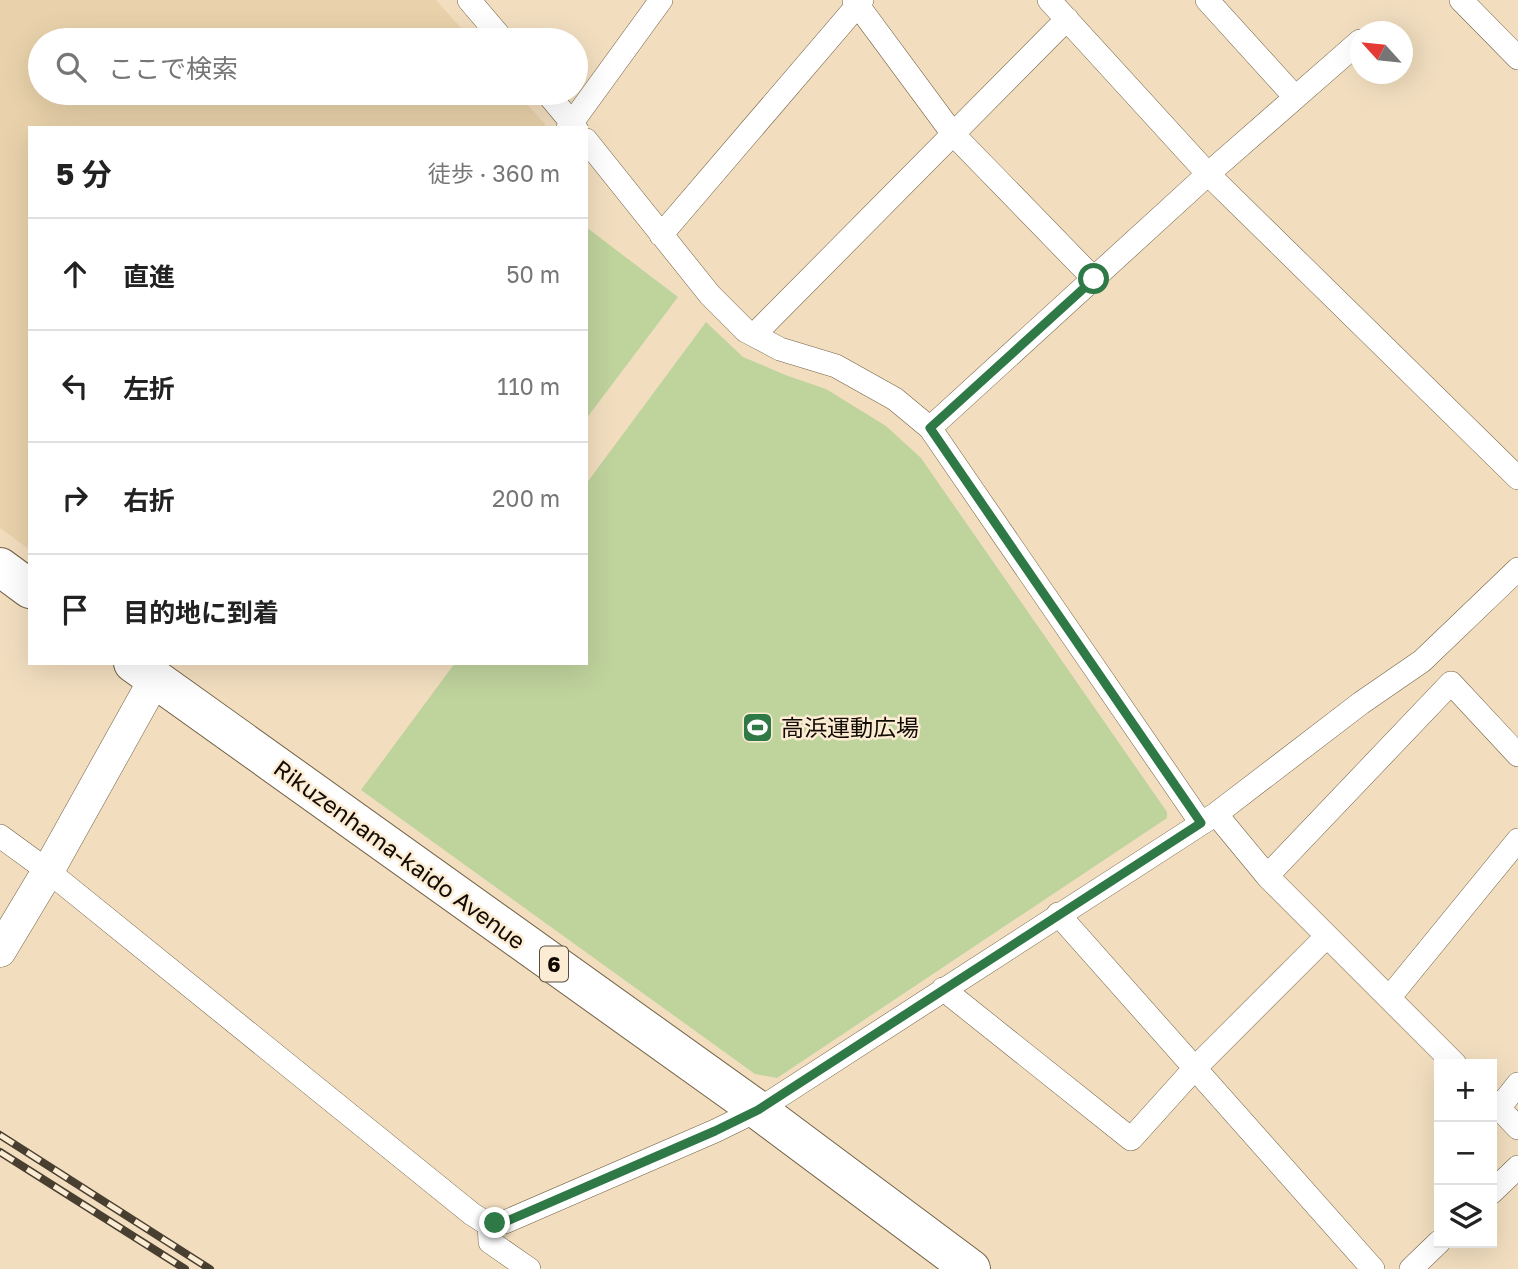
<!DOCTYPE html>
<html lang="ja">
<head>
<meta charset="utf-8">
<style>
	:root { --surface:#fff; --page:#f6f6f6; --text:#222; --muted:#767676; --line:#e0e0e0 }
	body { margin:0; font-family:"Golos Text","Noto Sans JP",sans-serif; background:var(--page); color:var(--text) }
	.controls { position:absolute; right:21px; bottom:21px; display:grid; overflow:hidden; border-radius:0px; box-shadow:0 7px 28px #0002 }
	.controls button { width:63px; height:63px; display:grid; place-items:center; padding:0; border:0; border-bottom:2px solid var(--line); background:var(--surface); color:var(--text); font:35px sans-serif }
	.compass { position:absolute; left:1350px; top:21px; width:63px; height:63px; border-radius:50%; background:var(--surface); box-shadow:0 7px 28px #0002; rotate:297deg }
	.stop { position:absolute; width:21px; height:21px; margin:-16px; border:5px solid #2f7946; border-radius:50%; background:#fff }
	.stop.end { background:#2f7946; border-color:#fff; box-shadow:0 2px 7px #0008 }
	.list { margin:0; padding:0; list-style:none }
	h2 { display:flex; justify-content:space-between; align-items:center; height:91px; margin:0; padding:0 28px; font-size:30px }
	h2 small { font-size:23px; font-weight:400; color:var(--muted) }
	.list li { display:grid; grid-template-columns:46px 1fr auto; gap:21px; align-items:center; box-sizing:border-box; height:112px; padding:0 28px; border-top:2px solid var(--line) }
	.list b { display:block; font-size:26px; white-space:nowrap }
	.list em { font-size:23px; font-style:normal; color:var(--muted) }
	.icon { flex:none; width:38px; height:38px; fill:none; stroke:currentColor; stroke-width:2; stroke-linecap:round; stroke-linejoin:round }
	.map { position:relative; flex:none; width:1518px; height:1269px; overflow:hidden }
	.search { position:absolute; background:var(--surface); box-shadow:0 7px 28px #0002; left:28px; top:28px; width:560px; height:77px; display:flex; align-items:center; gap:18px; box-sizing:border-box; padding:0 24px; border-radius:38px; color:var(--muted); font-size:26px }
	.panel { position:absolute; background:var(--surface); box-shadow:0 7px 28px #0002; left:28px; top:126px; width:560px; height:539px; border-radius:0px }
	.map>svg:first-child { display:block }
	.built { fill:#e9d2ab }
	.green { fill:#bfd39d }
	.lines { fill:none; stroke-linecap:round; stroke-linejoin:round }
	.street-casing { stroke:#726145; stroke-width:24 }
	.secondary-casing { stroke:#726145; stroke-width:33 }
	.highway-casing { stroke:#726145; stroke-width:40 }
	.street { stroke:#fff; stroke-width:23 }
	.secondary { stroke:#fff; stroke-width:32 }
	.highway { stroke:#fff; stroke-width:38 }
	.rail-casing { stroke:#493f31; stroke-width:8 }
	.rail { stroke:#fcecd3; stroke-width:5; stroke-dasharray:16; stroke-linecap:butt }
	.route { stroke:#2f7946; stroke-width:9 }
	.labels { text-anchor:middle; dominant-baseline:central; stroke-width:5; stroke-linejoin:round; paint-order:stroke }
	.shield { fill:#fcecd3; stroke:#584e41; stroke-width:2 }
	.shield-label { font-size:21px; font-weight:bold; fill:#120b03 }
	.poi-label { font-size:23px; fill:#120b03; stroke:#fcecd3; text-anchor:start }
	.street-label { font-size:23px; fill:#120b03; stroke:#fcecd3 }
</style>
</head>
<body>
<div class="map">
<svg width="1518" height="1269" viewBox="0 0 1518 1269">
	<rect width="100%" height="100%" fill="#f2debf"/>
	<path class="built" d="M0,0H436L472,40H40V93H517L545,124V128H30V550L0,528Z"/>
	<path class="green" d="M586,227L678,297L586,419Z
		M706,322L743,357L788,376L826,389L886,426L921,458L1167,812V818L777,1078L755,1074L361,790L455,663H586V484Z"/>
	<g class="lines">
		<defs>
			<path id="street" d="M469,0L503,40
				M854,0L953,134L1094,279
				M1049,0L1208,174L1518,478
				M1207,0L1295,97
				M1461,0L1518,58
				M547,93L576,128
				M568,128L661,0
				M586,140L710,295L746,331L780,349L836,366L895,399L930,428L1201,823
				M661,235L862,0
				M754,335L1067,19
				M930,428L1208,174L1360,41
				M1216,814L1268,877L1455,1064
				M0,836L48,871L472,1214L483,1221L505,1222L715,1131L758,1110L1216,814L1361,703L1422,661L1518,569
				M1267,876L1451,683L1518,755
				M1058,914L1373,1269
				M943,989L1131,1139L1195,1068L1327,936
				M1389,998L1518,840
				M1492,1101L1518,1128
				M1499,1108L1518,1084
				M1492,1192L1518,1167
				M489,1222L490,1242L529,1269
				M1411,1269L1439,1242"/>
			<path id="secondary" d="M0,951L48,871L155,679"/>
			<path id="highway" d="M0,567L30,589
				M133,663L758,1110L971,1269"/>
		</defs>
		<use href="#street" class="street-casing"/>
		<use href="#secondary" class="secondary-casing"/>
		<use href="#highway" class="highway-casing"/>
		<use href="#street" class="street"/>
		<use href="#secondary" class="secondary"/>
		<use href="#highway" class="highway"/>
		<defs>
			<path id="rail" d="M0,1135L210,1269
				M0,1152L185,1269"/>
		</defs>
		<use href="#rail" class="rail-casing"/>
		<use href="#rail" class="rail"/>
	</g>
	<g class="lines">
		<path class="route" d="M495,1223L505,1222L715,1131L758,1110L1201,823L930,428L1094,279"/>
	</g>
	<defs>
		<symbol id="stadium-square" viewBox="-11 -11 22 22"><rect x="-9" y="-9" width="18" height="18" rx="4" fill="#2f7946" stroke="#fcecd3"/><path d="M0-5a6.5 5 0 1 0 0 10a6.5 5 0 1 0 0-10ZM-3.5-1.8h7v3.6h-7Z" fill="#fff"/></symbol>
	</defs>
	<g fill-rule="evenodd">
		<use href="#stadium-square" x="740" y="710" width="35" height="35"/>
	</g>
	<g class="labels">
		<rect class="shield" x="540" y="946.5" width="28" height="35" rx="5"/>
		<g class="shield-label">
			<text x="554" y="964">6</text>
		</g>
		<g class="poi-label">
			<text x="781" y="727">高浜運動広場</text>
		</g>
		<g class="street-label">
			<text transform="translate(400 854) rotate(36)">Rikuzenhama-kaido Avenue</text>
		</g>
	</g>
</svg>
<div class="controls">
<button>+</button>
<button>−</button>
<button><svg class="icon" aria-label="layers" viewBox="0 0 24 24"><path d="M12 4l9 5-9 5-9-5zM3 14l9 5 9-5"/></svg></button>
</div>
<svg class="compass" viewBox="-18 -18 36 36"><path d="M0-13l5 13h-10z" fill="#e53935"/><path d="M0 13l5-13h-10z" fill="#767676"/></svg>
<div class="stop" style="left:1094px;top:279px"></div>
<div class="stop end" style="left:495px;top:1223px"></div>
<div class="search"><svg class="icon" aria-label="search" viewBox="0 0 24 24"><circle cx="10" cy="10" r="6"/><path d="M15 15l6 6"/></svg>ここで検索</div>
<section class="panel">
<h2>5 分<small>徒歩 · 360 m</small></h2>
<ul class="list">
<li><svg class="icon" aria-label="ahead" viewBox="0 0 24 24"><path d="M12 20V5M6 11l6-6 6 6"/></svg><div><b>直進</b></div><em>50 m</em></li>
<li><svg class="icon" aria-label="left" viewBox="0 0 24 24"><path d="M17 20v-9H6M10 6l-5 5 5 5"/></svg><div><b>左折</b></div><em>110 m</em></li>
<li><svg class="icon" aria-label="right" viewBox="0 0 24 24"><path d="M7 20v-9h11M14 6l5 5-5 5"/></svg><div><b>右折</b></div><em>200 m</em></li>
<li><svg class="icon" aria-label="arrive" viewBox="0 0 24 24"><path d="M6 21V4h12l-3 4 3 4H6"/></svg><div><b>目的地に到着</b></div></li>
</ul>
</section>
</div>
</body>
</html>
